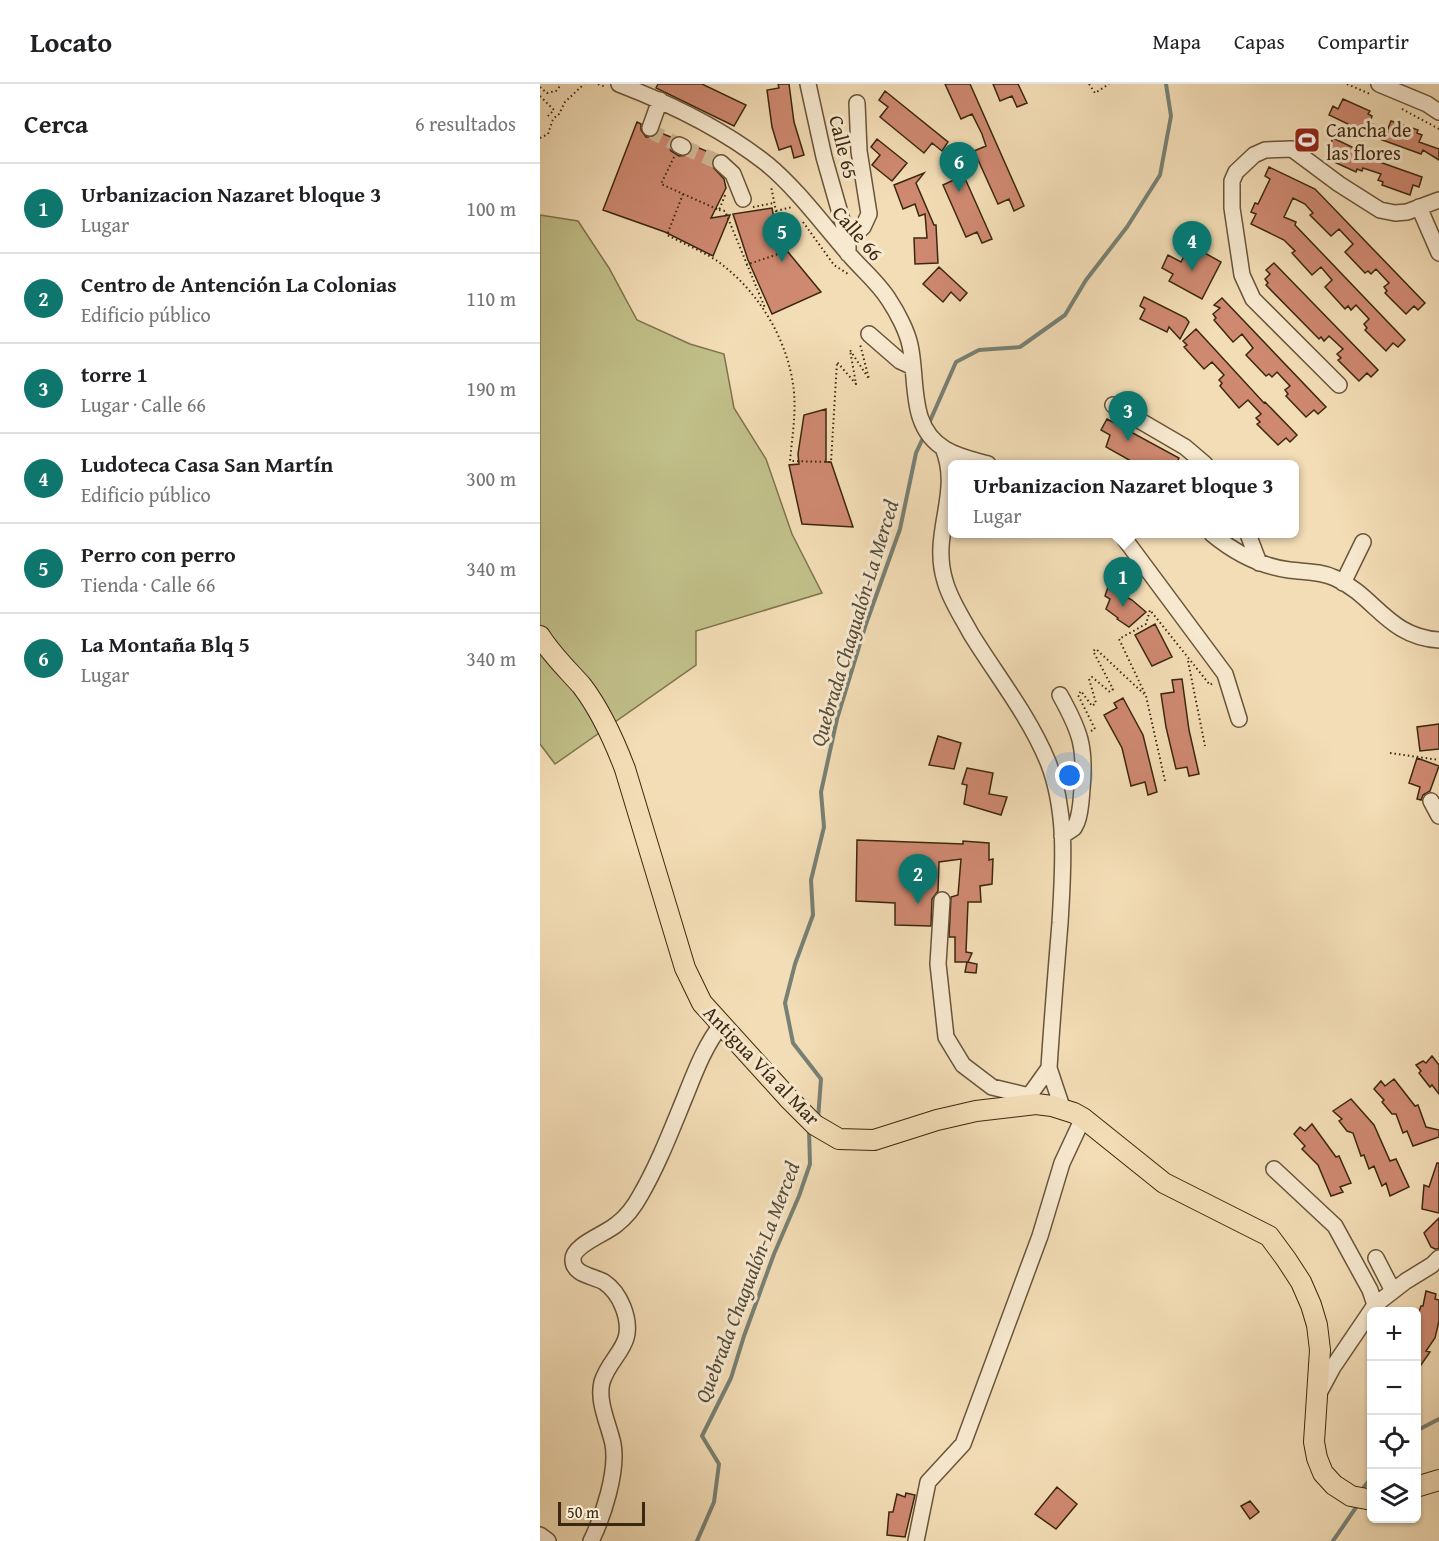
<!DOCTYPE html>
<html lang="es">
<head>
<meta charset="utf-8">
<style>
	:root { --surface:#fff; --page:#f2f2f2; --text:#202124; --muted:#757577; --line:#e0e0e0; --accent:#0f766e }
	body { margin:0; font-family:"Gentium Book Plus",serif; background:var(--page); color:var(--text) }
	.controls { position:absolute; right:18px; bottom:18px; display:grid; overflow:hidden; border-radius:9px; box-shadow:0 2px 4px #0004 }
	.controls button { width:54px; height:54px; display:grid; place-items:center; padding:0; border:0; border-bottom:2px solid var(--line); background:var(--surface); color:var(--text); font:30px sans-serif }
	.scale { position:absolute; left:18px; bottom:15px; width:87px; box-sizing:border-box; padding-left:6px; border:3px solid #3b2810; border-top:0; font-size:16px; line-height:21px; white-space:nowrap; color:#3b2810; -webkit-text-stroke:4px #f7e9d0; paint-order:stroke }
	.you { position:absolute; left:530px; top:692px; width:21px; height:21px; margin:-15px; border:4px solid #fff; border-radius:50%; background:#1a73e8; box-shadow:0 0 0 9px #1a73e833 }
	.badge { display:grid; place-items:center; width:39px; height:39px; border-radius:50%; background:var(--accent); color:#fff; font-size:20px; font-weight:700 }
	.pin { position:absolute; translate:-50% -50px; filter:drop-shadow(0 2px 3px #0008) }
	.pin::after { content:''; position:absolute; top:32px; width:21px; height:18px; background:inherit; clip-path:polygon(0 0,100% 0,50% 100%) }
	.popup { position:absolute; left:408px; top:376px; width:351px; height:78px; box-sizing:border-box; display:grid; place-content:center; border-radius:9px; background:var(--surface); filter:drop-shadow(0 2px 4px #0005); font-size:20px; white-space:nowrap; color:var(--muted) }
	.popup b { font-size:22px; color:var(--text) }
	.popup::after { content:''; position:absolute; left:50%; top:100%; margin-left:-12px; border:12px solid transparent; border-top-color:var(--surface) }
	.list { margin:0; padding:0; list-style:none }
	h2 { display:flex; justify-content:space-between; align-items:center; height:78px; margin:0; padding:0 24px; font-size:26px }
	h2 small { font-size:20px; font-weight:400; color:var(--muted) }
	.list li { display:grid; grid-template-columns:39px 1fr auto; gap:18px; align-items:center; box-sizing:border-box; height:90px; padding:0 24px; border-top:2px solid var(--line) }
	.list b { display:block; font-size:22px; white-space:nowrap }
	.list p { margin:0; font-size:20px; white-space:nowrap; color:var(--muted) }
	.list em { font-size:20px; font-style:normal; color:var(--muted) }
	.icon { flex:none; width:33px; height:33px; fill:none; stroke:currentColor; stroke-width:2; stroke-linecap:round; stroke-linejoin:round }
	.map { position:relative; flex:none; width:899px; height:1457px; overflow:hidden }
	header { display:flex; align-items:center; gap:36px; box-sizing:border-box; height:84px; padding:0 30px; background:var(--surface); border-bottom:2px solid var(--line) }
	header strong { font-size:28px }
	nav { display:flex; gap:33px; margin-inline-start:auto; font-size:21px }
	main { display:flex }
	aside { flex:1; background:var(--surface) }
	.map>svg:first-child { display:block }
	.green { fill:#c1bf89; stroke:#7e744c; stroke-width:1.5 }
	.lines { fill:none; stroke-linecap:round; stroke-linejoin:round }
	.stream { stroke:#778074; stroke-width:4 }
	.building { fill:#cf8971; stroke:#3b2810; stroke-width:1.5 }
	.minor-tunnel { stroke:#ceb995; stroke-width:15; stroke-dasharray:15 8; stroke-linecap:butt }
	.minor-casing { stroke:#69553a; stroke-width:18 }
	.major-casing { stroke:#3b2810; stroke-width:22 }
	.path { stroke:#3b2810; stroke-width:2; stroke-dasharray:1.5 3; stroke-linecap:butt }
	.minor { stroke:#f7e9d0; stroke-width:15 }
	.major { stroke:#f3ddb6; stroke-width:20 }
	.labels { text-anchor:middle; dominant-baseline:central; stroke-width:6; stroke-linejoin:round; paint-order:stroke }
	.poi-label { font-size:20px; fill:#3b2810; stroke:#f7e9d0; text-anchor:start }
	.street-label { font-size:20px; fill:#3b2810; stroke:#f7e9d0 }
	.water-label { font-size:21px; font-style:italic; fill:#544c3a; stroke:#f7e9d0 }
</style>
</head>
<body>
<header>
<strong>Locato</strong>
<nav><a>Mapa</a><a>Capas</a><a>Compartir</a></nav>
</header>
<main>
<aside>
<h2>Cerca<small>6 resultados</small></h2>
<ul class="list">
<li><span class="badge">1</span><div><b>Urbanizacion Nazaret bloque 3</b><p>Lugar</p></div><em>100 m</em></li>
<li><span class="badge">2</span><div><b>Centro de Antención La Colonias</b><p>Edificio público</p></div><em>110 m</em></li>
<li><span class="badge">3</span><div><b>torre 1</b><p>Lugar · Calle 66</p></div><em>190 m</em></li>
<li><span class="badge">4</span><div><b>Ludoteca Casa San Martín</b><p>Edificio público</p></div><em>300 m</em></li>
<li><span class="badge">5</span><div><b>Perro con perro</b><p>Tienda · Calle 66</p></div><em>340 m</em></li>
<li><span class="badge">6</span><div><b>La Montaña Blq 5</b><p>Lugar</p></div><em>340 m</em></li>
</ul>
</aside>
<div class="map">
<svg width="899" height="1457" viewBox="0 0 899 1457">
	<rect width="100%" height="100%" fill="#f3ddb6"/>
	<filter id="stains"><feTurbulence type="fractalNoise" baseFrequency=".00333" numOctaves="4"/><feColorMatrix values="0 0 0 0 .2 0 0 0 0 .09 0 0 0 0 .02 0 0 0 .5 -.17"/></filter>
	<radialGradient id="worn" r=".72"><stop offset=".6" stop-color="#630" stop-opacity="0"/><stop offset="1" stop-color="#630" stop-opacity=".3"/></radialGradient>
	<path class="green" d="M0,131L38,137L69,184L97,236L150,260L184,270L194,324L226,375L252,450L282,509L156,547V581L15,680L0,660Z"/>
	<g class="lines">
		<path class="stream" d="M390,337L416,278L439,266L480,263L525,231L546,196L587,143L620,91L631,32L626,0
			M278,1035L281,995L253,959L245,919L255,880L273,831L271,796L284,743L281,708L297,635L326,540L360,445L376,369L382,356
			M876,1347L899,1335
			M824,1403L832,1393
			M157,1457L174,1418L179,1380L162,1352L191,1294L204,1252L234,1170L259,1112L270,1080L269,1046
			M793,1457L817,1422"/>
	</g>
	<path class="building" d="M118,0H162L206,21L194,42L116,4Z
		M238,0H249L254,38L264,71L254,74L251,62L239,66L232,43L227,6L239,4Z
		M405,0H430L484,122L474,127L469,115L458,120L434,67L446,62L442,50L432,30L421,35Z
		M453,0H478L487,19L477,23L472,12L460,17Z
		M345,7L408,58L402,67L392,59L384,69L340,33L348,23L339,16Z
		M803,15L830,27L828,30L832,32L830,39L847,47L851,37L878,46L877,49L882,51L879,58L899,65V76L883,66L881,70L837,54L789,31L793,22L798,25Z
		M97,38L101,40V46L106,53H112L119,48L133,54L129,62L131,67L139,72L149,71L152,67V61L176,71L172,76V82L184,95L186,104L171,134L190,131L173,172L125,148L63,126Z
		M793,54L835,74L834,76L882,93L879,103L873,101L870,111L842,101L843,98L838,96L841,90L823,84L822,87L817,85L816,88L790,76L794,65L789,63Z
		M337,55L367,79L352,97L332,81L340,71L331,63Z
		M419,81L452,155L442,159L437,148L426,153L403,101L414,96L409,85Z
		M729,83L775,105L885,219L878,226L874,222L866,230L845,209L847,207L844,203L849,199L836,185L831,190L828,187L825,189L805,168L813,160L799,145L791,152L770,131L773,129L765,120L753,114L744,133L756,138L755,141L865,256L858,263L853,259L846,267L825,246L827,244L824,240L829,235L816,221L811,226L808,222L805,225L785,203L792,196L781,183L772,191L752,169L755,167L744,156L711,140L716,130L711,128L715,119L718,120L730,95L725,92Z
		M384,89L376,99L394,141H396L398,179L375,180L374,154H387L385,130L379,132L375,120L363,125L354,101Z
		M232,124L241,171L248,168L281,208L232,230L208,176L193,130Z
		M653,155L666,162L663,168L681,178L662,215L629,197L633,190L622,184L628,171L641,178Z
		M734,179L838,286L831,293L827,289L819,297L798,276L801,274L797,270L803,265L789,252L784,257L781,253L779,255L726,201L728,199L725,195L730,190L726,186Z
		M399,183L427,209L420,217L411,208L403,218L383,200Z
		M604,213L646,234L649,238L640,255L629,243L627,248L600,235L605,225L600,222Z
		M682,214L786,323L778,330L774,326L766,333L746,312L748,310L745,306L750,302L737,288L732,293L729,290L726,292L706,271L713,264L702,250L693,258L674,236L676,234L673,230L680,224L674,221Z
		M656,245L724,319L725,318L757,351L750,358L746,354L738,361L717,340L720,338L716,334L721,330L708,316L699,324L680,302L682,299L679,296L684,291L672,278L664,285L644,263L647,261L643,257Z
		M286,325V378H291L313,443L262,440L249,381L259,380L258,370L264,331Z
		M567,335L639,374L636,381H627L621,378L619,381H598L566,363L570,351L561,346Z
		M568,503L592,516L606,528L589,543L577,535L578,534L566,525L570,515L565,512Z
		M615,540L632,573L612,582L595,551Z
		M642,595L649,646L659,690L649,692L647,683L636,685L626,643L621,610L634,608L632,596Z
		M583,614L603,651L617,708L608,711L605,698L591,702L582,664L564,631L577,624L574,619Z
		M899,640V665L880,667L877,643Z
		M398,652L421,659L414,685L389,681Z
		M877,674L899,682L890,707L883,711L881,716L877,715L880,703L869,699Z
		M427,684L453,689L449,710L467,713L461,731L424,720L427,701L422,700Z
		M317,756L423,760V757L449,759V776L453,775L452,800L440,802L441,818H428L426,868L432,869L428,878H415V853H409L411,813L418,811L421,775L399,778L398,807L392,815L391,842L355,841V819L316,817Z
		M427,878L437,880L436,889L425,888Z
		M892,972L899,981V1010L892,1001L890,1003L879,989L881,987L876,981L883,977L886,979Z
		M854,995L875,1022L878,1021L886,1043L899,1046V1053L873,1062L867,1047L863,1049L856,1030H852L842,1018L844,1016L834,1005L841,997L845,1002Z
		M811,1015L834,1041L850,1077L856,1075L869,1103L850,1112L846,1099L842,1102L834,1082L829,1085L824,1071L821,1072L813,1049L807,1047L799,1037L802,1035L793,1027Z
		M772,1040L796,1073L799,1072L811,1099L800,1103L803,1108L791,1112L778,1081L762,1065L765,1062L754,1050L760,1043L765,1047Z
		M897,1079H899V1129L882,1125L884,1101L889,1103Z
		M899,1134V1165H895L891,1163L884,1149Z
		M886,1207L896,1210L895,1215L899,1216V1237L895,1254L886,1267L890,1268L876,1288V1236L881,1222H883Z
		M517,1403L537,1420L516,1445L495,1430Z
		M366,1409L375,1411L365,1453L347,1451L349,1428H353L357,1410L365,1413Z
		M710,1417L719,1428L710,1435L701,1422Z"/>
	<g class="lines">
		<path class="minor-tunnel" d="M110,44L116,50L139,61
			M143,63L181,79"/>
		<defs>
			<path id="minor" d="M79,0C131,20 183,45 227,80C257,105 281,138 307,168C320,184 338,198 349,216C357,228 367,247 370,261C378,297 368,343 405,365C418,373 433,376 448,380
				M268,0L284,73L308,157V170
				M839,0L887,20L899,28
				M110,44L120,16
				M139,61L143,63
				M181,79L193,90L203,115
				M879,123L899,169
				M308,157L323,143L329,130L319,67L317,19
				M329,250L360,277L373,283
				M799,301L713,215L702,191L692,124V97L696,88L714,71L725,66L752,65L799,100L840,126L855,129L867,128L899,116
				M573,321L645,363L665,380
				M403,364C422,409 390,449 405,497C410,516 422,533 431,550C457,592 489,632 508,678C528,729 523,786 520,839C516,888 512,936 509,984
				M581,450L685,590L699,635
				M672,450C695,469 719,482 749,486C765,488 780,487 795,494C835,512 848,553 899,556
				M708,450L719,479
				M803,499L823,458
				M520,611C540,647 546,663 542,705C541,716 541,727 537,738L534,744L522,752
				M891,717L899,732
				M402,816L398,880L406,953L423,981L452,1003L489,1012
				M484,1019L509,984L523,1026
				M734,1085L795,1142L830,1206L835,1221
				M836,1174L853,1207
				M779,1309L793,1283L835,1221L866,1197L892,1181L899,1174
				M0,1451L8,1457
				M51,1457C63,1433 78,1387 73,1360C69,1341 57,1318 62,1298C71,1269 98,1262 83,1223C79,1213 73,1204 64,1198C54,1192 33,1191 33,1176C32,1161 66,1150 77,1140C86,1133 94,1123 100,1112C118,1081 131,1047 145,1013C155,988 165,961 182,940
				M376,1457L388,1398L423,1360L500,1152L522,1079L543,1034"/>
			<path id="major" d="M0,552C12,571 27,585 42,602C61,627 74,656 85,685L145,884L162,919L250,1016L275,1041L299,1055L334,1056L397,1036L436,1027L496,1020L512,1022L534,1029L543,1034L624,1099L729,1152L746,1175L761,1198L771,1221L777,1241L780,1266L774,1358L777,1374L783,1389L794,1401L811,1412L832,1416
				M876,1403L899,1396"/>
		</defs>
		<use href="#minor" class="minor-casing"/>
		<use href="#major" class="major-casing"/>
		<path class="path" d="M58,0L66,3
			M549,0L555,9L569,0
			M807,0L830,10
			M0,3L7,9L16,7L20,2L19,0
			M0,12L14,26L6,34
			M862,25L899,45
			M0,54L8,50L13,35L19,30L25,18L44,0
			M134,73L121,100L179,126L186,109
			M143,110L127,151C144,160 165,168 180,179C220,209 249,258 254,308C256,331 252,354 250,377L291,378L297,278L316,300L310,266L329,295L320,260
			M213,123L234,119
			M179,126L185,127L225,224
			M236,127L252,123
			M263,138L294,181L308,190
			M206,181L244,168L231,102
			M648,577L665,662
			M551,647L555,645L538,611L541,607L552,622L556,619L549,595L552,593L570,608L573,605L553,567L556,565L604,610
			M850,669L899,676
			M625,697L606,612L579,555L606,540L610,526L670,601L673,599"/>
		<use href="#minor" class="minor"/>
		<use href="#major" class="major"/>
	</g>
	<defs>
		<symbol id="stadium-square" viewBox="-11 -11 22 22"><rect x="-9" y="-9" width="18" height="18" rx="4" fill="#8f2418" stroke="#f7e9d0"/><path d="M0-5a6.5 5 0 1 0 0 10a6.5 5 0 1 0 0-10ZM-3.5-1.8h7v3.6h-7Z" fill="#fff"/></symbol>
	</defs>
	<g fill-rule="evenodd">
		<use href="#stadium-square" x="752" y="41" width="30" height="30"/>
	</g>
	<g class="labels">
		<g class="poi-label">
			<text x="786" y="45">Cancha de<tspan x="786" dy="23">las flores</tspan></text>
		</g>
		<g class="street-label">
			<text transform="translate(304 63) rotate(76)">Calle 65</text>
			<text transform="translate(318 149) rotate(49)">Calle 66</text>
			<text transform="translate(222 981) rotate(46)">Antigua Vía al Mar</text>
		</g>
		<g class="water-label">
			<text transform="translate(314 539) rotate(-73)">Quebrada Chagualón-La Merced</text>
			<text transform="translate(207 1198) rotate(-69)">Quebrada Chagualón-La Merced</text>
		</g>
	</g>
	<rect width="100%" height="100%" filter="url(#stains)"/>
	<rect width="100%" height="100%" fill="url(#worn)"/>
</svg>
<div class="controls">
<button>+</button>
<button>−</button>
<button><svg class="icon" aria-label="locate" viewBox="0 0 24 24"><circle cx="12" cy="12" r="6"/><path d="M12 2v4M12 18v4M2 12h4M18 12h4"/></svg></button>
<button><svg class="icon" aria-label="layers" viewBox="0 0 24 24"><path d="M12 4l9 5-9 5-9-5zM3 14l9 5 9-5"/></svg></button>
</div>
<div class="scale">50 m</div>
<div class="you"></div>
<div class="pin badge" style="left:583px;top:523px">1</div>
<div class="popup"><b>Urbanizacion Nazaret bloque 3</b>Lugar</div>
<div class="pin badge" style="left:378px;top:820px">2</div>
<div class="pin badge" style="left:588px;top:357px">3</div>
<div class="pin badge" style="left:652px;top:187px">4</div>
<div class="pin badge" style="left:242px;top:178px">5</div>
<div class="pin badge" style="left:419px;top:108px">6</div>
</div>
</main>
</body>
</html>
